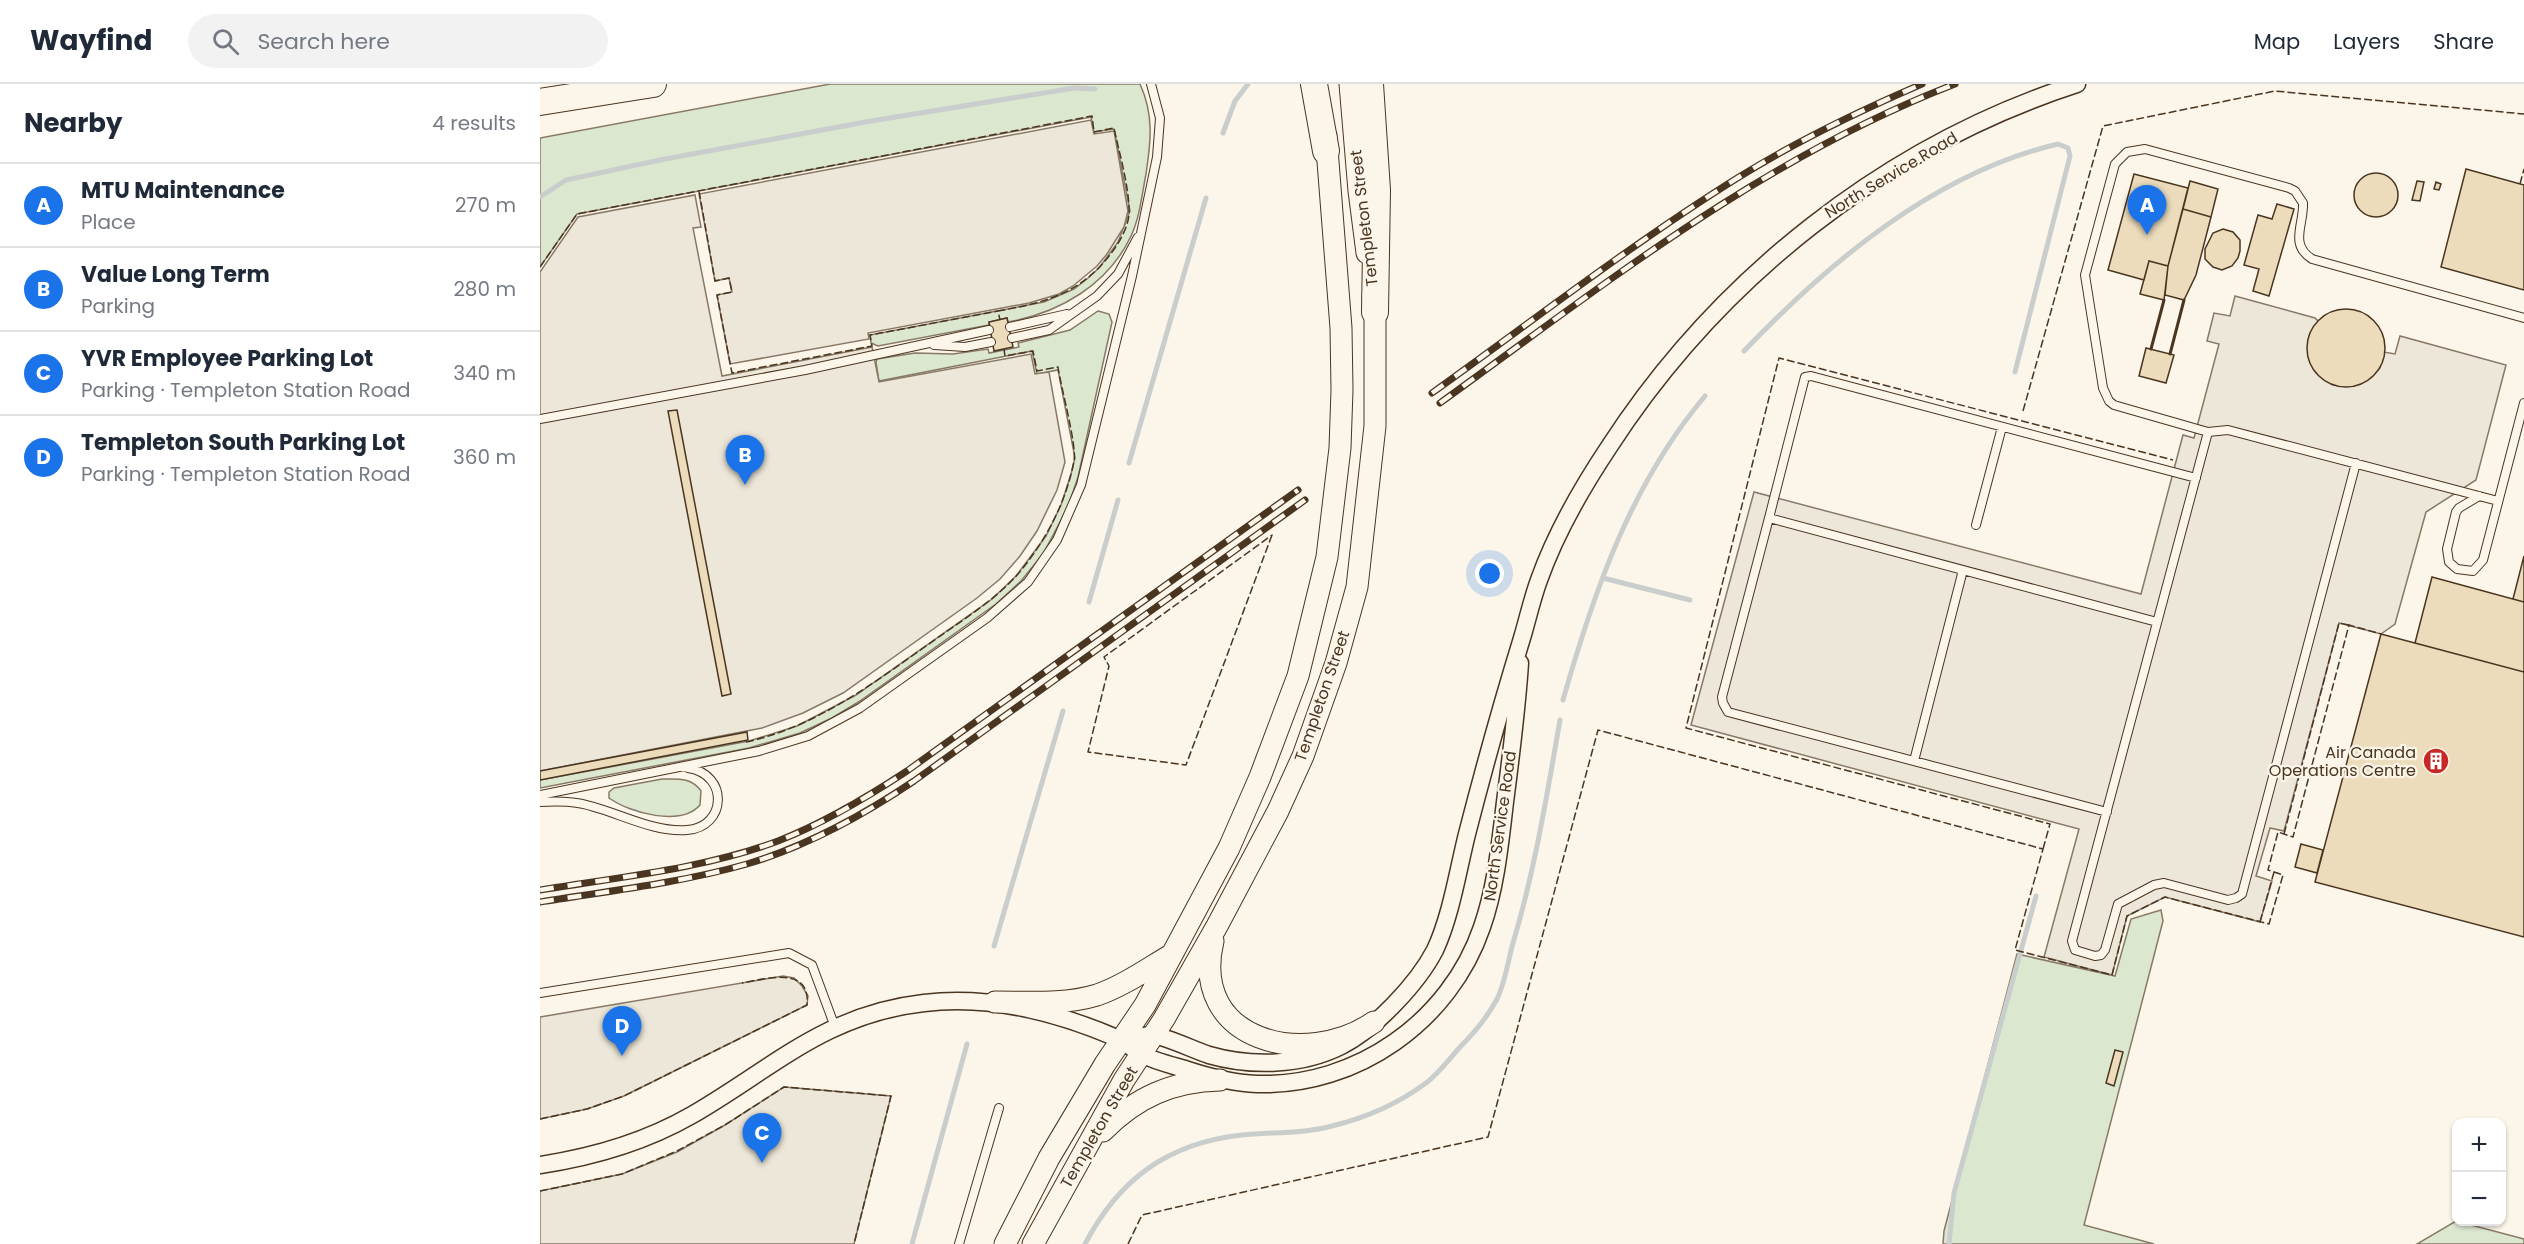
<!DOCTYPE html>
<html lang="en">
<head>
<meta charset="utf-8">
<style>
	:root { --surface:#fff; --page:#f2f2f3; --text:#1f2937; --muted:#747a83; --line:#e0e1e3; --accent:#1a73e8 }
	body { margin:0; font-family:Poppins,sans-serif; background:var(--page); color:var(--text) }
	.controls { position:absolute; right:18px; bottom:18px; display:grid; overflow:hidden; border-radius:12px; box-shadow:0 2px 4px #0004 }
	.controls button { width:54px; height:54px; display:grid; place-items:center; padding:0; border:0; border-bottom:2px solid var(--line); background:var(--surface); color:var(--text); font:30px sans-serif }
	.you { position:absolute; left:950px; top:490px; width:21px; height:21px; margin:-15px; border:4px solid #fff; border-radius:50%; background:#1a73e8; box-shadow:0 0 0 9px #1a73e833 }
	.badge { display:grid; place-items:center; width:39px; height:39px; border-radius:50%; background:var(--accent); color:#fff; font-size:20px; font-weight:700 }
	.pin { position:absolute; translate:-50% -50px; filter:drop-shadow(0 2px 3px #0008) }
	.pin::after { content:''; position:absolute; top:32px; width:21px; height:18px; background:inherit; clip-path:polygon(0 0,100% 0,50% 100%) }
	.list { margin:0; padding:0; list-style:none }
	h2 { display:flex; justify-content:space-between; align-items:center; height:78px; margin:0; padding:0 24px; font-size:26px }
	h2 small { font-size:20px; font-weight:400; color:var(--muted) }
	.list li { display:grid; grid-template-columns:39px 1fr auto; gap:18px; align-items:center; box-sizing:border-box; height:84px; padding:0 24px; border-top:2px solid var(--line) }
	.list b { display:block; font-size:22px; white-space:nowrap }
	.list p { margin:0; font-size:20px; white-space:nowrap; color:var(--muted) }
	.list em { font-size:20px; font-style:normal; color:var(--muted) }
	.icon { flex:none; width:33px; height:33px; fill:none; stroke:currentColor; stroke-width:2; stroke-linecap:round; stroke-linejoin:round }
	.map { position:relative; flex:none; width:1984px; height:1160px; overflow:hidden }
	header { display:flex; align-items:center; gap:36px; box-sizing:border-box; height:84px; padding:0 30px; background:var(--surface); border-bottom:2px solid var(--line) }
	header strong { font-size:28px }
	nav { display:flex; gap:33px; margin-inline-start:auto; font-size:21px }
	.search { width:420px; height:54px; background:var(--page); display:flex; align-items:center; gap:15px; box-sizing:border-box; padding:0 21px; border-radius:33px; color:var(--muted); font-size:22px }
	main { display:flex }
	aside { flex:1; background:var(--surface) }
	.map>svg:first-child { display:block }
	.green { fill:#dce7d0; stroke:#887966; stroke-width:1.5 }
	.parking { fill:#ede7d9; stroke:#887966; stroke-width:1.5 }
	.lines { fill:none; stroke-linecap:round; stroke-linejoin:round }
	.stream { stroke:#c9cecd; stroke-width:5 }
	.building { fill:#ecdcbc; stroke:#4a3520; stroke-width:1.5 }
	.service-casing { stroke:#4a3520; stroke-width:10 }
	.minor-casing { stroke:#4a3520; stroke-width:19 }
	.tertiary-casing { stroke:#4a3520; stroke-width:23 }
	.primary-casing { stroke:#4a3520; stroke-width:28 }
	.service { stroke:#fbf6e9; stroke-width:8 }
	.minor { stroke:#fbf6e9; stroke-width:16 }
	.tertiary { stroke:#fbf6e9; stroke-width:21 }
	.primary { stroke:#fbf6e9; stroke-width:26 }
	.rail-casing { stroke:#4a3520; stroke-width:7 }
	.rail { stroke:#fbf6e9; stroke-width:4.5; stroke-dasharray:14; stroke-linecap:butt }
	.fence { stroke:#4a3520; stroke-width:1.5; stroke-dasharray:8 3; stroke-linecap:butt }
	.wall { stroke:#4a3520; stroke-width:3 }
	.labels { text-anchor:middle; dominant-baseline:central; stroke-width:4.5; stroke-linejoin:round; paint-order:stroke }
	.street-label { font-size:16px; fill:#4a3520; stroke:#fbf6e9 }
	.poi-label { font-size:16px; fill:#4a3520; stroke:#fbf6e9; text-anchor:end }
</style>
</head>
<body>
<header>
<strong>Wayfind</strong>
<div class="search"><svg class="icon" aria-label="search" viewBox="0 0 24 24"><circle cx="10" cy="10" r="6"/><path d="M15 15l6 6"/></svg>Search here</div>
<nav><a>Map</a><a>Layers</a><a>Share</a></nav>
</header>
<main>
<aside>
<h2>Nearby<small>4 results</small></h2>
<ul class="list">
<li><span class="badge">A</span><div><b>MTU Maintenance</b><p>Place</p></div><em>270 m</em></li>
<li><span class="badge">B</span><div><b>Value Long Term</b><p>Parking</p></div><em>280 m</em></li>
<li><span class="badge">C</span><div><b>YVR Employee Parking Lot</b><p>Parking · Templeton Station Road</p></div><em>340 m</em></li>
<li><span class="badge">D</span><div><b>Templeton South Parking Lot</b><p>Parking · Templeton Station Road</p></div><em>360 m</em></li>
</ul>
</aside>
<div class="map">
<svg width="1984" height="1160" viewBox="0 0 1984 1160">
	<rect width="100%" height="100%" fill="#fbf6e9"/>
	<path class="green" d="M290,0H600C614,31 611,57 606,90C602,110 600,133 591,152C568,201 519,229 468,238L467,234L449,238V241L338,262L331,259L330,251L504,218L534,205L547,195L559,184L578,158L590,127L574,45L554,48L551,33L37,130L0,183V54Z
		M558,227L569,230L572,238L538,393L528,423L503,470L481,497L456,520L320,617L292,634L260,649L209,664L0,704V696L209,657L257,642L316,611L452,515L476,492L506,452L521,421L531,390L535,374L518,286L497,290L492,267L339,297L336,278L337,275L375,269L413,270L448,265L449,269L479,263L478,259L530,246Z
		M122,695C138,695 151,693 161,707L160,721C141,743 90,729 69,714V708L74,704Z
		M1621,826L1623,837L1544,1141L1614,1160H1403L1404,1147L1477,870L1575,892L1591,835Z
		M1916,1137L1984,1155V1160H1877Z"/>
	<path class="parking" d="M551,36L554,50L574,47L588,127L584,143L567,170L557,182L533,202L519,210L489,219L328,249L329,255L190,280L177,211L192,208L189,194L175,197L159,110Z
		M155,111L161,143L153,144L182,292L332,263L339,298L491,270L495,290L509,288L525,378L517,406L497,447L480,472L460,495L437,514L303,609L263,629L222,644L0,687V188L38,133Z
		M1695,212L1775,234L1778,237L1768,256V273L1776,289L1793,301L1814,302L1831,294L1840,284L1844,268L1855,270L1860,252L1966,281L1936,396L1886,428L1855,540L1841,550L1799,539L1744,747L1730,744L1716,792L1732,797L1720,838L1625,813L1587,832L1572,891L1504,873L1539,745L1151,641L1214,408L1601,510L1643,351L1654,354L1679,260L1667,257L1674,229L1690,232Z
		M243,892L254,894L262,902L268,912L267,921L84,1012L47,1025L0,1035V933Z
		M244,1003L351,1012L314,1160H0V1107L82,1090L137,1068L185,1041Z"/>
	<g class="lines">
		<path class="stream" d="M683,49L695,17L708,0
			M0,113L26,96L125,75L331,37L534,4L555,5
			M1204,267C1289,178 1395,89 1518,60L1528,64L1530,72L1475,288
			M589,379L666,114
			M1063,494L1150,516
			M549,518L578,416
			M1023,616C1054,507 1091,400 1165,312
			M454,862L523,627
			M372,1160L427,960
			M545,1160C579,1095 628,1059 702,1051C732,1048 762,1050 792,1042C825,1034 859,1019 886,999C899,989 910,974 921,962C934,949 948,932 957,915C965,899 968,877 973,859C995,785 1007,711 1020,636
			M1409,1160L1414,1109L1496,812"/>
	</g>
	<path class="building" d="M1926,85L1984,101V206L1901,183Z
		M1814 111a22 22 0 1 1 44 0a22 22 0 1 1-44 0Z
		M1594,90L1648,104L1628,182L1609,177L1604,196L1568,186Z
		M1650,97L1678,105L1671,133L1643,125Z
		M1877,97L1884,98L1880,117L1872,116Z
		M1896,98L1901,100L1899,106L1894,105Z
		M1737,120L1754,125L1729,212L1713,207L1719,185L1704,181L1718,131L1732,135Z
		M1643,125L1671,133L1656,191L1644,216L1625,211L1628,182Z
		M1683,145L1693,148L1700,156V167L1698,174L1692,182L1682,186L1673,183L1665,175V165L1673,149Z
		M1609,177L1628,182L1624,216L1600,210Z
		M1767 264a39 39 0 1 1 78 0a39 39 0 1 1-78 0Z
		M467,234L473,263L454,267L449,238Z
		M1606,264L1634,271L1626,299L1599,292Z
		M137,326L191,610L182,612L128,327Z
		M1984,472V518L1973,515Z
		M1892,493L1984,518V588L1875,559Z
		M1841,550L1984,588V853L1775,798Z
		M207,648L208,656L0,696V687Z
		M1761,760L1783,766L1777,789L1755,783Z
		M1575,966L1583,968L1574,1002L1566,999Z"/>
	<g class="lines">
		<defs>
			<path id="service" d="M470,243L527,230
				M472,254L509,246L557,212L578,190L598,153
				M394,261L425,263L451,258
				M0,335L265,286L449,246
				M1668,348L1532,857L1535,866L1555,872L1561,871L1565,866L1578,820L1614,801L1624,799L1688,816L1696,814L1702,810L1816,379
				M1939,412L1919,424L1916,428L1907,465L1909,478L1917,485L1933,487L1943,476L1984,319
				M1958,417L1688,346L1668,348L1574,321L1569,317L1563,304L1545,191L1575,80L1587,68L1605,65L1749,104L1755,107L1763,119C1764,141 1749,160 1772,175L1984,234
				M1229,434L1265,293L1271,292L1656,394
				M1436,441L1462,343
				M1374,677L1423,486
				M0,711L219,667L268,652L320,624L447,534L488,498L517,456L541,401L592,192L617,73L620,34L611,0
				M0,718C19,717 36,717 54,723C83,731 117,749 147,746C187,743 189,690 148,684
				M1567,728L1188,628L1183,619L1182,613L1229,434L1617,538
				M0,909L249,869L272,881L295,943
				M419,1160L459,1024"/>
			<path id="minor" d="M582,956C591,955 603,951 612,951C625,952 654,966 669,971C711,983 761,982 801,962C835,945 878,899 895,866C911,832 918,786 927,750C944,684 962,619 982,554C988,534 992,515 999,496C1016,448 1041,405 1069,363C1178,195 1345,62 1537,0
				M0,1081C53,1073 105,1058 152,1031C232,985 285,930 384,919C451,911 517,928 579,955C587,958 593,966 601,970C614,977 631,981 645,985C669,993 692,999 717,1000C817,1003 910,937 942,843C956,803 960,760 965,718C971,672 977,625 980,579"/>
			<path id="tertiary" d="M810,0L819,107L827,169
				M673,857C649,958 766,985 834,938
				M455,918C489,918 524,921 557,911C583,902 607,885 631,871
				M563,1047C596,1013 633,997 680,996
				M465,1160L509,1074L565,980L605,921L689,764L720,693L758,592L787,473L800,364L802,306L801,244L786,52
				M493,1160L584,996L624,935L677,842L738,727L763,672L796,579L817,503L835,342V228L833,212"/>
			<path id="primary" d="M774,0L786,67
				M830,0L837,106L835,228
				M0,18L113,0"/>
		</defs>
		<use href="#service" class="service-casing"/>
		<use href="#minor" class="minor-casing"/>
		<use href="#tertiary" class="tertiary-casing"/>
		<use href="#primary" class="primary-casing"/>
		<use href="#service" class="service"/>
		<use href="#minor" class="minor"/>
		<use href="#tertiary" class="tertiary"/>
		<use href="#primary" class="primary"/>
		<defs>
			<path id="rail" d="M892,309C994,236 1093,159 1199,93C1257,57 1319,27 1382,0
				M900,319C1065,200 1223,74 1415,0
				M0,806C79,793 163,785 238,757C284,739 326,714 367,687L758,406
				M0,818C69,807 140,799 207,780C267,762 322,732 374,697L765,416"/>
		</defs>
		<use href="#rail" class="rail-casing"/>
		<use href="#rail" class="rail"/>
		<path class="fence" d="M1980,100L1984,85
			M159,107L175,197L189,194L192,208L177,211L192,289L332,262L330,251L458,227
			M0,183L37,130L552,32L554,48L574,44C579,68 589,102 589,126C590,138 582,154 575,164C544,208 509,218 458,227L460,236
			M1483,327L1563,42L1735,7L1984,30
			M732,451L646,681L548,668L569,582L564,573Z
			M206,658C279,642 336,597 396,555C424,535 455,516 478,490C505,458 526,419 534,377C537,361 521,304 518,283L497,287L493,267L465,272L464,265
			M1744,750L1799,539L1809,541
			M1503,765L1510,740L1146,644L1239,274L1633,376
			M1720,838L1734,788
			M0,1035L47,1025L84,1012L267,921C271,881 225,895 202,899
			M0,1107L82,1090L137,1067L185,1041L244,1003L351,1012L314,1160
			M588,1160L602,1131L948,1053L1058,646L1503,765L1475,866L1572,891L1587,832L1625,813L1729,840L1743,791L1728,786L1738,748L1753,753L1809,541L1841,550"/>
		<path class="wall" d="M1611,265L1624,216
			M1630,270L1644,216"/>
	</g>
	<defs>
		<symbol id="building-disc" viewBox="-11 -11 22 22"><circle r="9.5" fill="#c62828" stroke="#fbf6e9"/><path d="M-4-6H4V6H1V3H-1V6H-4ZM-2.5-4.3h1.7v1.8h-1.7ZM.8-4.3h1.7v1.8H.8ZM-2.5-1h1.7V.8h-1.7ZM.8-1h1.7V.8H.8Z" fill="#fff"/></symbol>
	</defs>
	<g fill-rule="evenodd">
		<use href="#building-disc" x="1881" y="662" width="30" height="30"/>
	</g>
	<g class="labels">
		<g class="street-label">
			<text transform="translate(1351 91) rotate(-31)">North Service Road</text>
			<text transform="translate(824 134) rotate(-97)">Templeton Street</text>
			<text transform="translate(782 612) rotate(-71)">Templeton Street</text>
			<text transform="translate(960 742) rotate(-82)">North Service Road</text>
			<text transform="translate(559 1043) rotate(-60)">Templeton Street</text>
		</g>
		<g class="poi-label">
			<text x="1876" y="668">Air Canada<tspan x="1876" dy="18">Operations Centre</tspan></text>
		</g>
	</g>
</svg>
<div class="controls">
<button>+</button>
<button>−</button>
</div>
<div class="you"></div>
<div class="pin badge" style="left:1607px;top:151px">A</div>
<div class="pin badge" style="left:205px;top:401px">B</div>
<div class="pin badge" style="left:222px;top:1079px">C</div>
<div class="pin badge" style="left:82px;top:972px">D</div>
</div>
</main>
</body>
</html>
